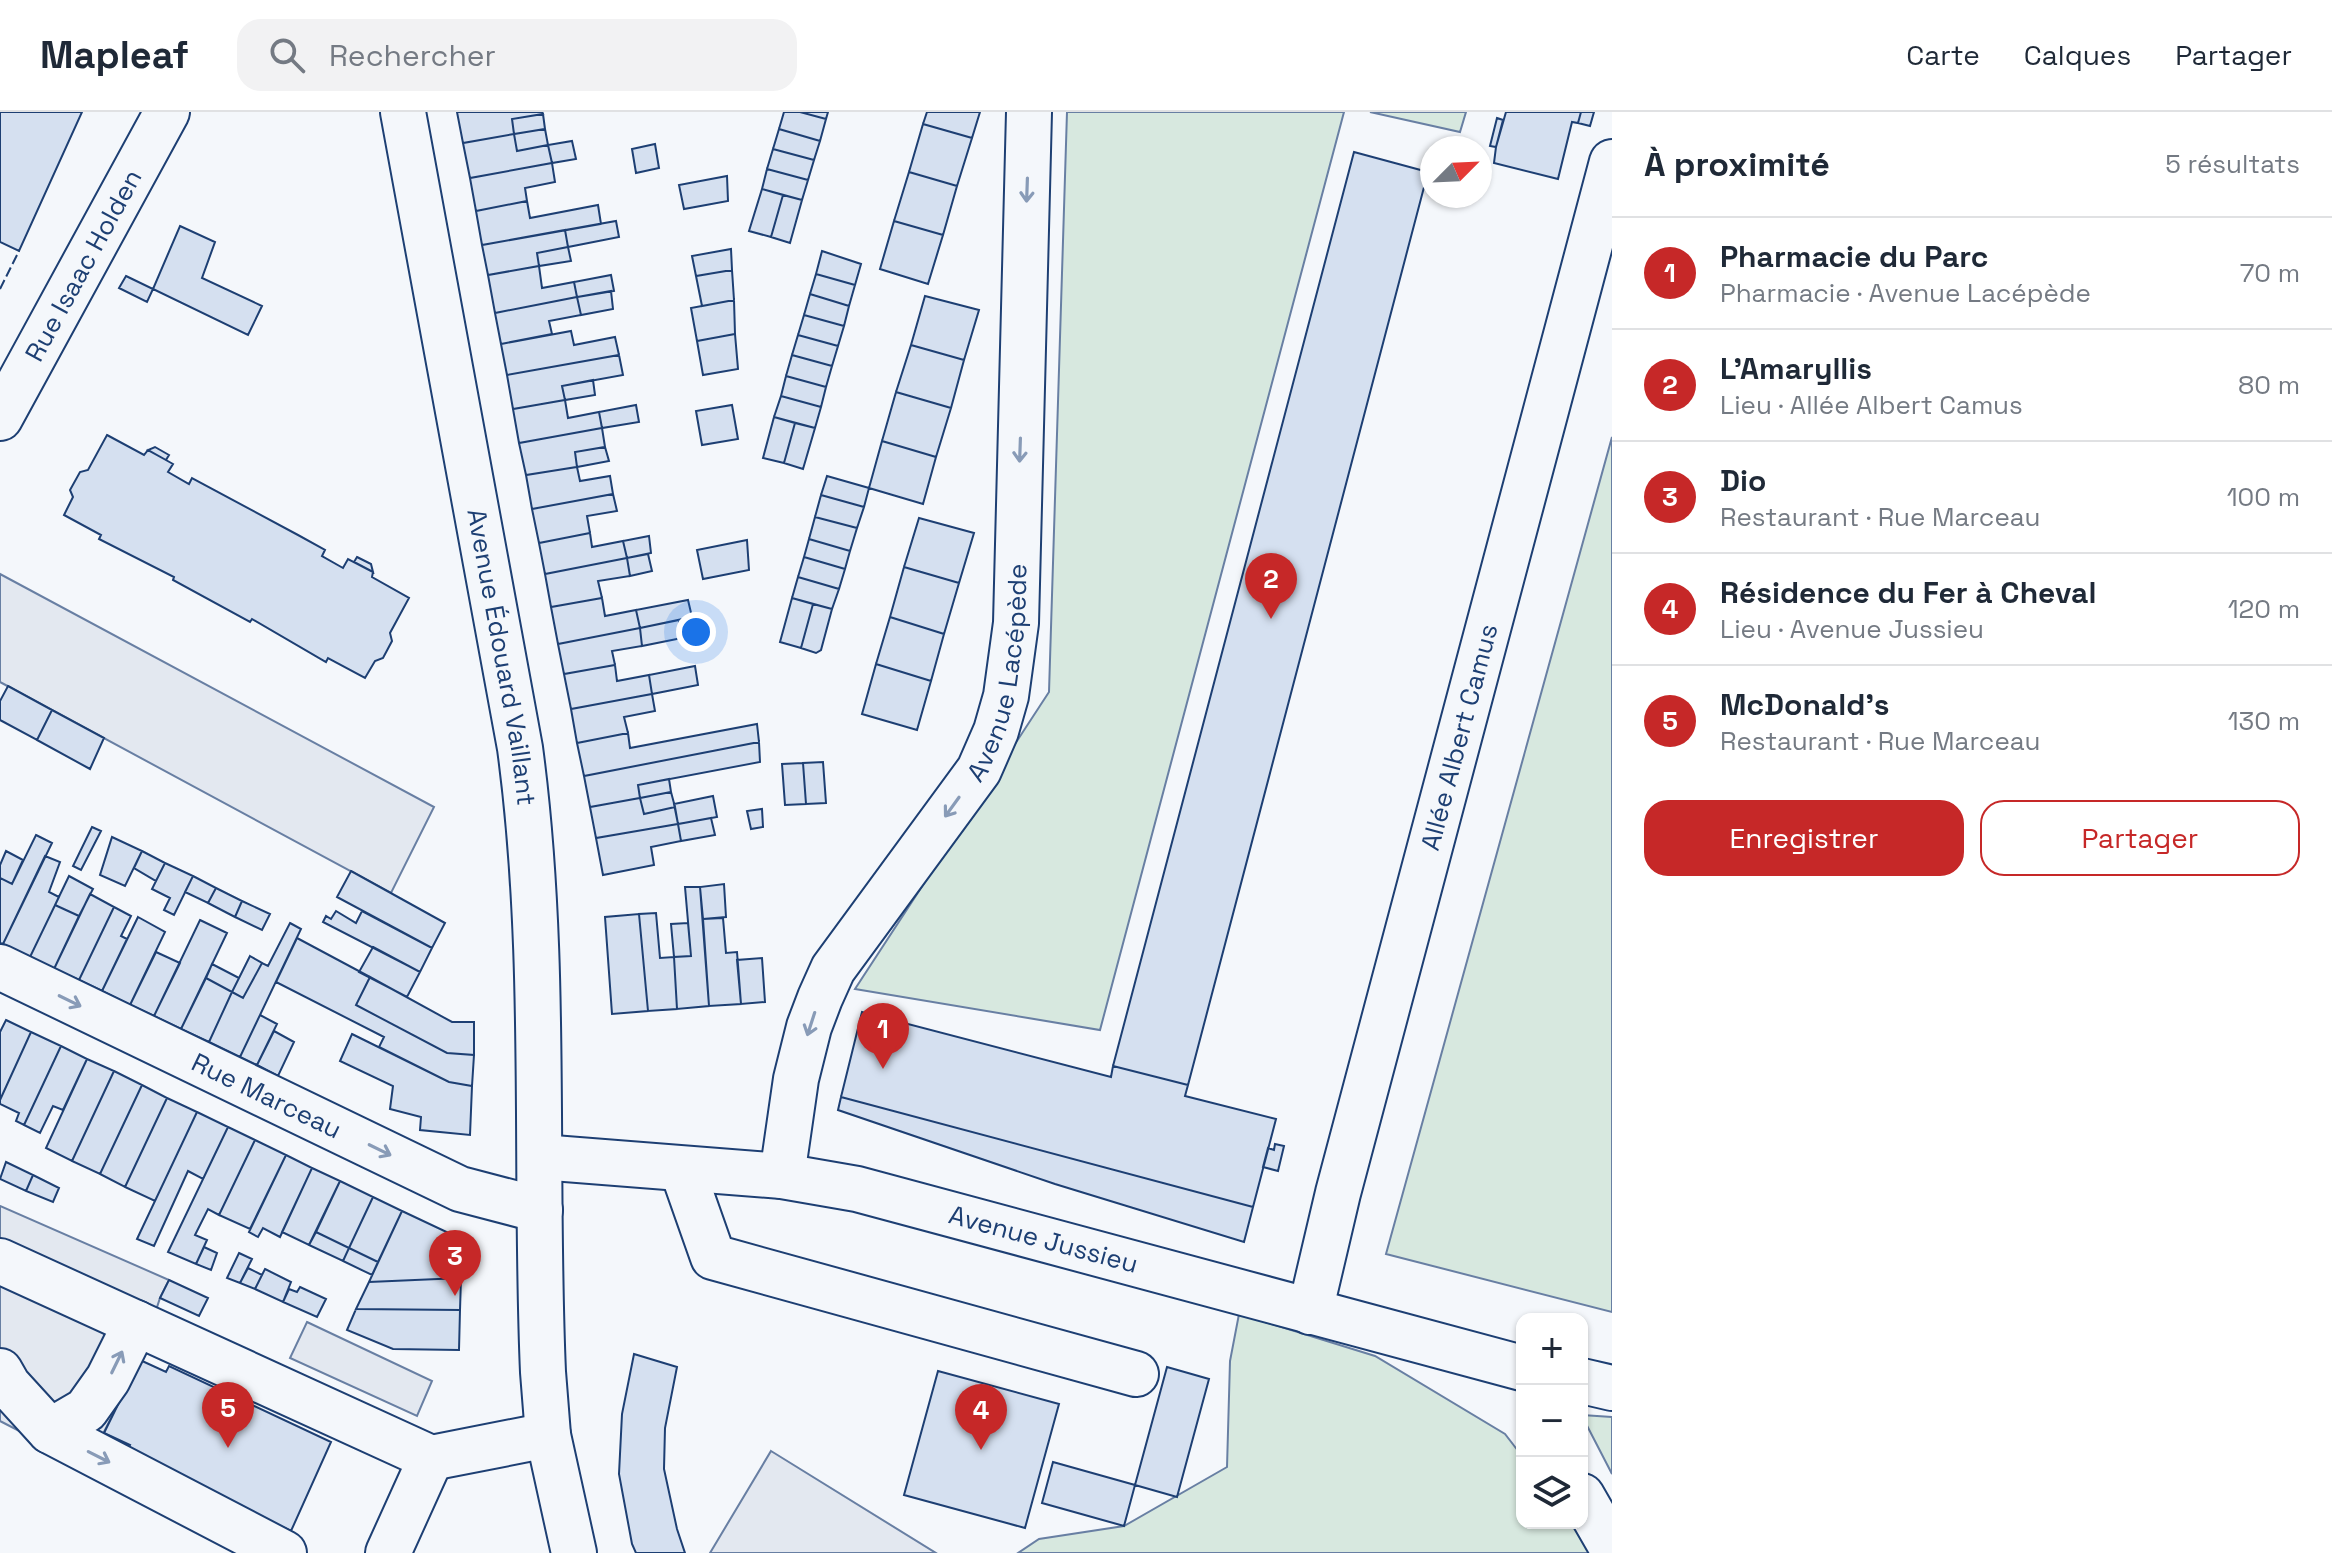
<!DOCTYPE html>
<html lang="fr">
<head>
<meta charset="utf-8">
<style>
	:root { --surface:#fff; --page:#f2f2f3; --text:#1f2937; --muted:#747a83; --line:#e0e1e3; --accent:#c62828 }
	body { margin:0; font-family:"Space Grotesk",sans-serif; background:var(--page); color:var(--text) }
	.controls { position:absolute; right:24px; bottom:24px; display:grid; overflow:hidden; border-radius:16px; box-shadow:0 2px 6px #0004 }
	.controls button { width:72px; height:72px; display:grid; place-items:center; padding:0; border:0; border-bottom:2px solid var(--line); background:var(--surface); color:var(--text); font:40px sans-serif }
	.compass { position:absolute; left:1420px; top:24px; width:72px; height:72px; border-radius:50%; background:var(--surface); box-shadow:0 2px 6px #0004; rotate:66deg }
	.you { position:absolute; left:696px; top:520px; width:28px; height:28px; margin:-20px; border:6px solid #fff; border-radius:50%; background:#1a73e8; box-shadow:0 0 0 12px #1a73e833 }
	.badge { display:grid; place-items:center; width:52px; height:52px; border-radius:50%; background:var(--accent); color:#fff; font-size:26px; font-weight:700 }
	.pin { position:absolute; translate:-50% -66px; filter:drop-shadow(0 2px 4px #0008) }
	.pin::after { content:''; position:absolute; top:42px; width:28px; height:24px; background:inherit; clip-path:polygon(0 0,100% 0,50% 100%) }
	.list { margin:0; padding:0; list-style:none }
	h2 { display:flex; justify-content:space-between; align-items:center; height:104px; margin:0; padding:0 32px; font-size:34px }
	h2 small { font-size:26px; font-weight:400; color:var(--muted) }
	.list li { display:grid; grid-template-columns:52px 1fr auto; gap:24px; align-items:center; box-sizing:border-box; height:112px; padding:0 32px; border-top:2px solid var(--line) }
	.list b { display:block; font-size:30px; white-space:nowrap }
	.list p { margin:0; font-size:26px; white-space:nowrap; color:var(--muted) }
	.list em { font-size:26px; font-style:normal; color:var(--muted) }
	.actions { display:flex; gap:16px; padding:24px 32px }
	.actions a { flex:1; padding:18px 0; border:2px solid var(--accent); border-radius:24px; text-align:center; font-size:28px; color:var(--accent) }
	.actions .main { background:var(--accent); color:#fff }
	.icon { flex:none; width:44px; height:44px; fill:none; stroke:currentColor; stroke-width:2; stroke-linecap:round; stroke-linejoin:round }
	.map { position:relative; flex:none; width:1612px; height:1441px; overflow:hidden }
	header { display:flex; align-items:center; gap:48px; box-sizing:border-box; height:112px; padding:0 40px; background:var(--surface); border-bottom:2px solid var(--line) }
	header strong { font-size:38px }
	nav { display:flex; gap:44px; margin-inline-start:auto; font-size:28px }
	.search { width:560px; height:72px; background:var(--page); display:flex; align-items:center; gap:20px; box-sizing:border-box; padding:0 28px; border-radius:24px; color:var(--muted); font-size:30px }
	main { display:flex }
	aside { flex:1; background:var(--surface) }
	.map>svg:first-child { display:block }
	.green { fill:#d7e8df; stroke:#687fa3; stroke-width:2 }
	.parking { fill:#e3e8f0; stroke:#687fa3; stroke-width:2 }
	.building { fill:#d5e0f0; stroke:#1d3f73; stroke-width:2 }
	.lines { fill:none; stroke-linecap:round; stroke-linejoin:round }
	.minor-casing { stroke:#1d3f73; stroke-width:48 }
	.major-casing { stroke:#1d3f73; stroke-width:48 }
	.minor { stroke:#f4f7fb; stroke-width:44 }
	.major { stroke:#f4f7fb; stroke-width:44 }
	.fence { stroke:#1d3f73; stroke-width:2; stroke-dasharray:10 4; stroke-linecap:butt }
	.oneway { stroke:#889bb7 }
	.labels { text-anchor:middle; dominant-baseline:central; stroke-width:6; stroke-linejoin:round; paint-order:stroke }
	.street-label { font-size:26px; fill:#1d3f73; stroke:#f4f7fb }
</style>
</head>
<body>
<header>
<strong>Mapleaf</strong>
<div class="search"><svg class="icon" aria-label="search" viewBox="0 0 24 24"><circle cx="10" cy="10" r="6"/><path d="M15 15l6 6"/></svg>Rechercher</div>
<nav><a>Carte</a><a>Calques</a><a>Partager</a></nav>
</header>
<main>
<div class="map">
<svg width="1612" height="1441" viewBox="0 0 1612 1441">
	<rect width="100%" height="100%" fill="#f4f7fb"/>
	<path class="green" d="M1067,0H1344L1100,918L855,877L1049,580Z
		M1370,0H1466L1460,20Z
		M1612,325V1200L1386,1142Z
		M1239,1202L1375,1244L1505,1322L1522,1344V1411H1573L1593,1441H1018L1039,1427L1124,1414L1227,1355L1230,1249Z
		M1582,1303L1612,1305V1362L1582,1304Z"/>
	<path class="parking" d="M0,462L434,695L391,781L0,570Z
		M0,1094L169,1168L160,1186L140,1248L87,1354L0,1309Z
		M307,1210L432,1269L417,1304L290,1246Z
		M771,1339L936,1441H710Z"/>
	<path class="building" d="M0,0H82L19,139L0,130Z
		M457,0H542L543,2L512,7L514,22L463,31Z
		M784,0H800L826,7L820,29L779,17Z
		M800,0H828L826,7Z
		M927,0H980L972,26L923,12Z
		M1506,0H1581L1578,11L1572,10L1558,67L1494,51L1496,35Z
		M1581,0H1594L1590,14L1578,11Z
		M543,2L545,17L514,22L512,7Z
		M1497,6L1503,8L1496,35L1490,34Z
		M923,12L972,26L957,74L909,60Z
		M545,17L548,33L517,39L514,22Z
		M779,17L820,29L814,48L773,37Z
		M514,22L517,39L548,33L552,51L470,66L463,31Z
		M572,29L576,47L552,51L548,33Z
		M655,32L659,56L636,61L632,37Z
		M773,37L814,48L808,68L767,57Z
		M1354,40L1428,60L1188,973L1113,954Z
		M552,51L555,70L525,76L527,89L476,99L470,66Z
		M767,57L808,68L802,88L762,77Z
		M909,60L957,74L943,123L894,109Z
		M727,64L728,89L684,97L679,73Z
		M762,77L783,83L771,125L749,119Z
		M783,83L802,88L790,131L771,125Z
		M527,89L530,106L598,93L601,112L482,133L476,99Z
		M616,109L619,125L568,135L565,118Z
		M894,109L943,123L928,172L880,157Z
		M180,114L215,130L202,166L262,194L248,223L153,177Z
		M565,118L568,135L537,141L539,154L488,163L482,133Z
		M568,135L571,149L539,154L537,141Z
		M731,137L732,158L696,164L692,144Z
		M822,139L861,152L855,173L816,162Z
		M539,154L542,176L574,170L577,185L495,201L488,163Z
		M732,158L734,188L702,194L696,164Z
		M816,162L855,173L849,194L810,182Z
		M611,163L614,179L577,185L574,170Z
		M126,164L153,177L147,190L119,176Z
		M611,179L613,197L581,203L577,185Z
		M810,182L849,194L844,214L804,203Z
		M925,184L979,198L964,248L911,233Z
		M577,185L581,203L549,209L552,222L501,232L495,201Z
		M734,188L735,222L697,229L691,196Z
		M804,203L844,214L838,234L798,223Z
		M571,219L574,233L615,225L619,243L507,263L501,232Z
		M735,222L738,257L703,263L697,229Z
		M798,223L838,234L832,254L792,243Z
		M911,233L964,248L951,296L896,280Z
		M619,243L623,263L562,274L565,288L513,297L507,263Z
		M792,243L832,254L826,275L786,264Z
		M786,264L826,275L821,295L781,284Z
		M593,268L595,283L565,288L562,274Z
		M896,280L951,296L936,345L882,329Z
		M781,284L821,295L815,316L774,305Z
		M565,288L568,306L599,300L602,316L519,331L513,297Z
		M636,293L639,310L602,316L599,300Z
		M732,293L738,327L702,333L696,299Z
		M774,305L795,311L784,351L763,346Z
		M795,311L815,316L803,357L784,351Z
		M602,316L605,335L575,340L577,355L526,363L519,331Z
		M107,323L144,343L148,338L173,352L168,360L189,372L192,366L298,423L325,438L322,444L343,456L348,447L373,460L372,465L409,486L390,521L392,529L383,546L375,549L365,566L328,546L326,550L252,507L250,510L173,468L174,465L99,427L101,423L64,403L73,385L70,378L80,360L88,358Z
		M882,329L936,345L923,392L869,376Z
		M155,335L169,343L166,348L148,338Z
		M605,335L609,349L577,355L575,340Z
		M577,355L580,369L610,364L613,382L532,397L526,363Z
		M827,364L869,376L864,395L821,383Z
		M613,382L617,399L587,404L590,421L539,431L532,397Z
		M821,383L864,395L857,416L815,405Z
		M815,405L857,416L850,439L809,427Z
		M919,406L974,421L959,471L904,455Z
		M590,421L592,435L623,429L627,446L545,462L539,431Z
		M649,424L651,441L627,446L623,429Z
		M809,427L850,439L845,457L804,445Z
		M747,428L749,458L703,467L697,438Z
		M648,442L652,459L630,464L627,446Z
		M357,445L371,452L373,460L354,450Z
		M804,445L845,457L839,477L798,465Z
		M627,446L630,464L598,469L602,486L551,495L545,462Z
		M904,455L959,471L944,522L890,505Z
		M798,465L839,477L832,497L792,486Z
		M602,486L605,504L636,498L640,516L558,532L551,495Z
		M792,486L813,492L801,536L780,530Z
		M688,488L692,505L640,516L636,498Z
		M813,492L832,497L821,538L816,541L801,536Z
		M890,505L944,522L931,569L876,552Z
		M679,508L682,526L642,534L640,516Z
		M640,516L642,534L612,539L615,553L564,562L558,532Z
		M876,552L931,569L917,618L862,602Z
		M615,553L617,569L649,563L652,582L571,597L564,562Z
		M695,554L698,573L652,582L649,563Z
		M8,574L52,598L37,628L0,608V589Z
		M652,582L655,599L624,605L628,621L577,631L571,597Z
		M52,598L104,626L90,657L37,628Z
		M757,612L759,630L584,664L577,631L628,621L630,636Z
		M759,630L760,650L638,673L640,686L590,695L584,664Z
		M823,650L826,691L806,692L803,651Z
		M803,651L806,692L785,693L782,652Z
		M669,667L671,680L640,686L638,673Z
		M671,680L675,695L644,702L640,686Z
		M713,684L717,705L678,712L674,692Z
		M640,686L644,702L675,695L678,712L596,726L590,695Z
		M762,697L763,715L751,717L747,699Z
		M711,706L715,723L681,729L678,712Z
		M678,712L681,729L651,735L654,753L603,763L596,726Z
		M92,715L101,719L81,758L73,754Z
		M36,723L52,731L3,832L0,831V766L12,772Z
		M112,725L142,739L125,774L100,763Z
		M6,739L23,748L12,772L0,766V753Z
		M142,739L165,751L156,769L134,756Z
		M45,744L60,750L49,780L59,785L30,845L3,832Z
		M165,751L193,764L174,803L164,798L170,786L152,777Z
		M351,759L445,811L432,836L337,785Z
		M69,764L93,777L79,804L55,793Z
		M193,764L216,776L208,791L185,780Z
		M724,772L726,805L703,807L700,775Z
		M685,775H700L709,894L677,897L674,845L691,844Z
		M216,776L242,789L235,805L208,791Z
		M90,782L114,795L79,868L54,857Z
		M242,789L270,802L262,818L235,805Z
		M55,793L79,804L54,857L30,845Z
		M114,795L131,804L121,824L127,827L102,879L79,868Z
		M336,799L356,811L362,799L432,836L420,860L323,810L326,804L331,807Z
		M656,801L660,846L674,845L677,897L648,899L639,802Z
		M639,802L648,899L612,902L605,805Z
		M138,805L165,820L130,893L102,879Z
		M723,806L726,841L737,840L741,892L709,894L703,807Z
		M200,808L227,821L181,917L154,904Z
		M290,811L301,817L240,945L209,930L232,880L243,886L262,851L268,854Z
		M688,811L691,844L674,845L671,812Z
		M297,826L370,865L356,893L447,941L474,943L472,974L449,970L379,935L384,925L276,870Z
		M373,835L420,860L407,885L359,860Z
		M156,840L180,851L154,904L130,893Z
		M250,844L262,851L243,886L232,880Z
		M762,846L765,890L741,892L737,848Z
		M212,852L239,866L232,880L206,866Z
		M370,865L452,910H474V943L447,941L356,893Z
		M206,866L232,880L209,930L181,917Z
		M862,900L1111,965L1113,954L1188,973L1185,984L1276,1007L1253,1095L841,985Z
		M260,903L277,912L257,953L240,945Z
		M6,908L31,920L0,988V920Z
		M274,919L294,930L278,964L257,953Z
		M31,920L61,934L24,1013L16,1009L19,1001L0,992V988Z
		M352,922L449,970L472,974L470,1023L420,1018L421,1005L390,997L393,974L340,949Z
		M61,934L87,947L63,998L53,994L40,1021L24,1013Z
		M87,947L114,959L72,1049L46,1036Z
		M114,959L142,973L100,1062L72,1049Z
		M142,973L167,986L125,1075L100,1062Z
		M841,985L1253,1095L1244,1130L1055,1072L838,998Z
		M167,986L197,1000L155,1089L125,1075Z
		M197,1000L228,1015L203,1067L188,1059L154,1134L137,1127Z
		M228,1015L255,1028L219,1103L208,1097L195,1123L207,1128L196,1152L168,1140Z
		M255,1028L286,1043L250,1117L219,1103Z
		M1275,1032L1284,1034L1278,1059L1263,1055L1268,1036L1274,1038Z
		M286,1043L312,1056L280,1125L263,1116L258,1125L249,1120Z
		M6,1050L33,1063L26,1079L0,1067Z
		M312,1056L340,1069L309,1133L282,1120Z
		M33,1063L59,1076L53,1090L26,1079Z
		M340,1069L373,1085L349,1136L316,1120Z
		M373,1085L402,1099L378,1150L349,1136Z
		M402,1099L453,1123L461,1139V1166L369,1170Z
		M316,1120L349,1136L343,1149L309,1133Z
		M204,1135L217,1141L211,1158L196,1152Z
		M349,1136L378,1150L372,1163L343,1149Z
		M239,1141L252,1147L240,1171L227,1166Z
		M248,1156L262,1163L255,1177L240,1171Z
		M265,1157L291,1170L283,1190L255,1177Z
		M461,1166L460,1198L356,1197L369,1170Z
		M169,1168L208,1186L199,1204L160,1186Z
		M300,1175L326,1187L317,1205L283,1190L289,1177L297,1180Z
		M356,1197L460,1198L459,1238L393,1237L347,1218Z
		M634,1242L677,1255L665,1316L664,1357L677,1417L685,1441H636L632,1432L619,1362L622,1302Z
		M140,1248L166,1260L169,1254L331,1330L291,1419L126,1340L130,1333L104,1321Z
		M1167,1255L1209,1267L1177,1385L1135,1373Z
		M938,1259L1059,1292L1025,1416L904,1383Z
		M1053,1350L1135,1373L1124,1414L1042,1391Z"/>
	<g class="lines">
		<defs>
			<g id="minor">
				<path id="s1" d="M0,306L167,0"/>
				<path id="s2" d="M0,855L460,1077L540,1098"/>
				<path id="s3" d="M540,1045L782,1064L857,1077L1522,1256"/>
				<path d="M682,1057L713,1145L1136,1262"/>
				<path id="s4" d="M782,1064L796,967L809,915L820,886L833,857L979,658L996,619L1006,584L1016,511L1029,0"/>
				<path d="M0,1149L431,1346L388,1441"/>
				<path id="s5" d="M1310,1200L1338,1081L1612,50"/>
				<path d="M0,1259L8,1273L50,1319L284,1441"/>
				<path d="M1582,1269L1612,1276"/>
				<path d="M50,1319L86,1298L108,1267L136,1211"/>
				<path d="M431,1346L548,1323"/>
				<path d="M1582,1384L1612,1436"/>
			</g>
			<g id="major">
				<path id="s6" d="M403,0L520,636C548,843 534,1053 543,1260L548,1323L574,1441"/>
			</g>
		</defs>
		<use href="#minor" class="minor-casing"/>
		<use href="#major" class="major-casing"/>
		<use href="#minor" class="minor"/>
		<use href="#major" class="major"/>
		<path class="fence" d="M0,177L19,139"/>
	</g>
	<defs><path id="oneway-shaft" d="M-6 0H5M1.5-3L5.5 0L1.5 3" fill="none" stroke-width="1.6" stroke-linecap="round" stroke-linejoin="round" transform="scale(2)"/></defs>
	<g class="oneway">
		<use href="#oneway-shaft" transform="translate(1027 78) rotate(92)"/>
		<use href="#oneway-shaft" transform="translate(1020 338) rotate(92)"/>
		<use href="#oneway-shaft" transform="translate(952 695) rotate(126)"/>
		<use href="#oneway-shaft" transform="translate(70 889) rotate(26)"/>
		<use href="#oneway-shaft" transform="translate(811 912) rotate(108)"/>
		<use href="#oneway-shaft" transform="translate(380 1038) rotate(26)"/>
		<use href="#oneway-shaft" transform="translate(117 1250) rotate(-64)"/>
		<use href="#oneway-shaft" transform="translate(99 1345) rotate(27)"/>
	</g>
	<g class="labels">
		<g class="street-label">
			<text stroke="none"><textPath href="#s1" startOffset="174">Rue Isaac Holden</textPath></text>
			<text stroke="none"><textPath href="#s6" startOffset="554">Avenue Édouard Vaillant</textPath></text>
			<text stroke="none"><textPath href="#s4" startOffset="562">Avenue Lacépède</textPath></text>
			<text stroke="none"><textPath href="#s5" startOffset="594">Allée Albert Camus</textPath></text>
			<text stroke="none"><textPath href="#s2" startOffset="296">Rue Marceau</textPath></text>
			<text stroke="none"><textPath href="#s3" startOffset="512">Avenue Jussieu</textPath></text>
		</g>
	</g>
</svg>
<div class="controls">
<button>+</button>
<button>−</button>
<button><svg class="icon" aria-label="layers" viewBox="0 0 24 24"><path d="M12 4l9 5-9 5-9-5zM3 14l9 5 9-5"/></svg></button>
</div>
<svg class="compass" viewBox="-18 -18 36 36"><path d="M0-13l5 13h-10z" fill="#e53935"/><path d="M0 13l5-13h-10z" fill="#747a83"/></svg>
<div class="you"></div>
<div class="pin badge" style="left:883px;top:957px">1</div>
<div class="pin badge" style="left:1271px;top:507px">2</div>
<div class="pin badge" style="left:455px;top:1184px">3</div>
<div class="pin badge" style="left:981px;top:1338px">4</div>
<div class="pin badge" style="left:228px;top:1336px">5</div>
</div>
<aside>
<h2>À proximité<small>5 résultats</small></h2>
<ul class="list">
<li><span class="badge">1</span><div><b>Pharmacie du Parc</b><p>Pharmacie · Avenue Lacépède</p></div><em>70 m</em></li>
<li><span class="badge">2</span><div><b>L'Amaryllis</b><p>Lieu · Allée Albert Camus</p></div><em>80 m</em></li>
<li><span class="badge">3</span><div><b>Dio</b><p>Restaurant · Rue Marceau</p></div><em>100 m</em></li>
<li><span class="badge">4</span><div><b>Résidence du Fer à Cheval</b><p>Lieu · Avenue Jussieu</p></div><em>120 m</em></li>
<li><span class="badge">5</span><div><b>McDonald's</b><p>Restaurant · Rue Marceau</p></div><em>130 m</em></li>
</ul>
<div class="actions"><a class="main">Enregistrer</a><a>Partager</a></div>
</aside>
</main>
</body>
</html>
